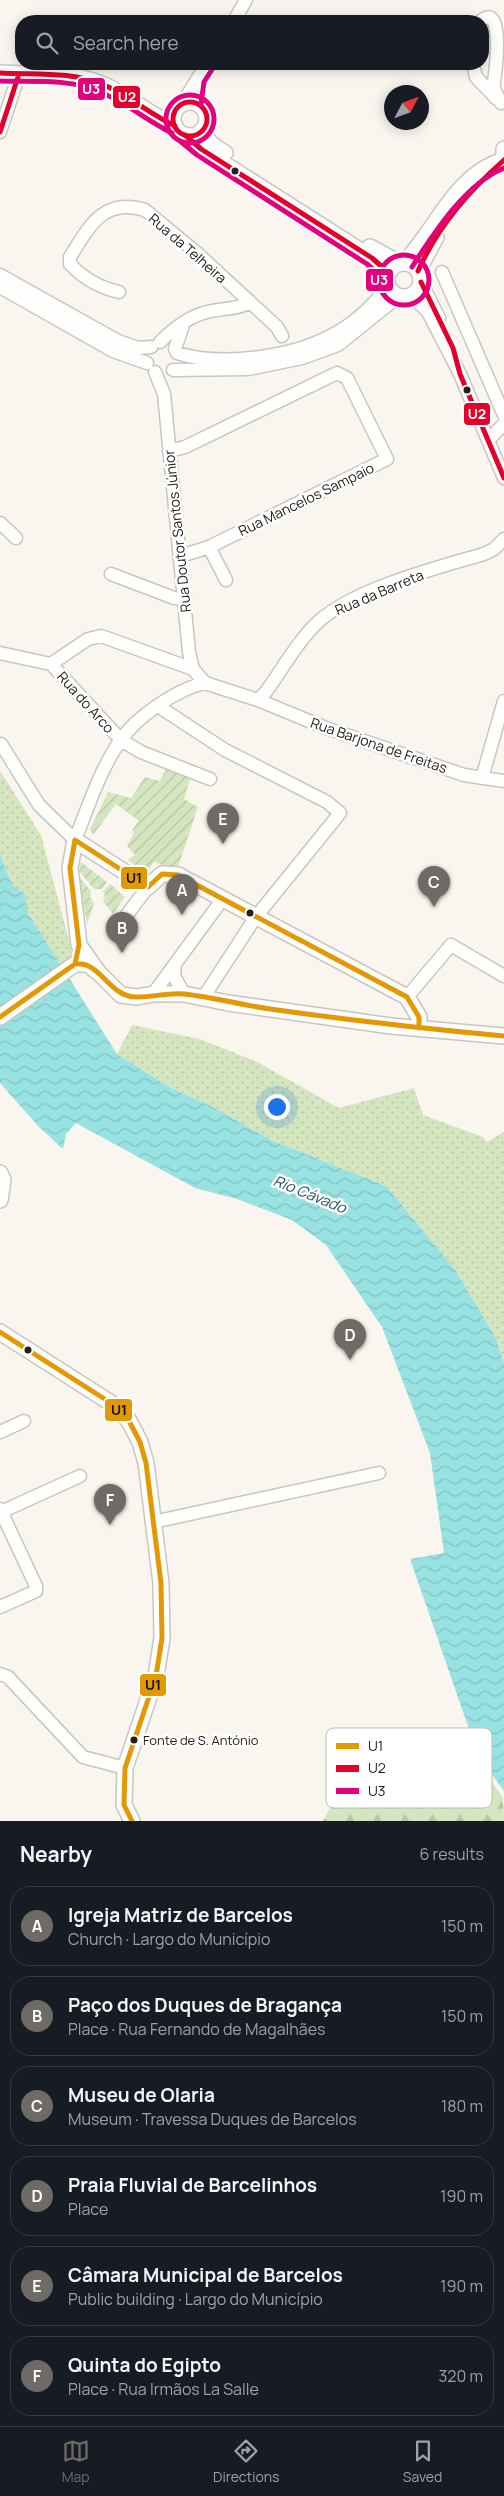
<!DOCTYPE html>
<html lang="en">
<head>
<meta charset="utf-8">
<style>
	:root { --surface:#171b24; --page:#20242c; --text:#f1f3f6; --muted:#9ea1a6; --line:#363941; --accent:#6e6b66 }
	body { margin:0; font-family:Manrope,sans-serif; background:var(--page); color:var(--text) }
	.compass { position:absolute; left:384px; top:85px; width:45px; height:45px; border-radius:50%; background:var(--surface); box-shadow:0 2px 12px #0003; rotate:49deg }
	.you { position:absolute; left:276px; top:1106px; width:18px; height:18px; margin:-12px; border:4px solid #fff; border-radius:50%; background:#1a73e8; box-shadow:0 0 0 8px #1a73e833 }
	.badge { display:grid; place-items:center; width:32px; height:32px; border-radius:50%; background:var(--accent); color:#fff; font-size:16px; font-weight:700 }
	.pin { position:absolute; translate:-50% -41px; filter:drop-shadow(0 1px 2px #0008) }
	.pin::after { content:''; position:absolute; top:26px; width:18px; height:15px; background:inherit; clip-path:polygon(0 0,100% 0,50% 100%) }
	.list { margin:0; padding:0; list-style:none }
	h2 { display:flex; justify-content:space-between; align-items:center; height:65px; margin:0; padding:0 20px; font-size:21px }
	h2 small { font-size:16px; font-weight:400; color:var(--muted) }
	.list li { display:grid; grid-template-columns:32px 1fr auto; gap:15px; align-items:center; box-sizing:border-box; height:80px; margin:0 10px 10px; padding:0 10px; border:1px solid var(--line); border-radius:20px }
	.list b { display:block; font-size:19px; white-space:nowrap }
	.list p { margin:0; font-size:16px; white-space:nowrap; color:var(--muted) }
	.list em { font-size:16px; font-style:normal; color:var(--muted) }
	.icon { flex:none; width:28px; height:28px; fill:none; stroke:currentColor; stroke-width:2; stroke-linecap:round; stroke-linejoin:round }
	.map { position:relative; flex:none; width:504px; height:1821px; overflow:hidden }
	.search { position:absolute; background:var(--surface); box-shadow:0 2px 12px #0003; left:15px; right:15px; top:15px; height:55px; display:flex; align-items:center; gap:12px; box-sizing:border-box; padding:0 18px; border-radius:20px; color:var(--muted); font-size:19px }
	.sheet { height:605px; background:var(--surface) }
	nav { display:flex; justify-content:space-around; align-items:center; box-sizing:border-box; height:70px; border-top:1px solid var(--line); background:var(--surface); font-size:14px; color:var(--muted) }
	nav a { display:grid; justify-items:center; gap:2px }
	nav .on { color:var(--accent) }
	.map>svg:first-child { display:block }
	.forest { fill:url(#forest-firs) }
	.park { fill:url(#park-dots) }
	.garden { fill:url(#garden-furrows) }
	.water { fill:url(#water-waves) }
	.lines { fill:none; stroke-linecap:round; stroke-linejoin:round }
	.minor-casing { stroke:#c8c6c0; stroke-width:15 }
	.major-casing { stroke:#c8c6c0; stroke-width:18 }
	.minor { stroke:#fefefd; stroke-width:12 }
	.major { stroke:#fefefd; stroke-width:15 }
	.bus-1-casing { stroke:#fff; stroke-width:9 }
	.bus-2-casing { stroke:#fff; stroke-width:9 }
	.bus-3-casing { stroke:#fff; stroke-width:9 }
	.bus-1 { stroke:#e29903; stroke-width:5 }
	.bus-2 { stroke:#e4002b; stroke-width:5 }
	.bus-3 { stroke:#e5007d; stroke-width:5 }
	.bus-dot { fill:#23201c; stroke:#fff; stroke-width:2 }
	.labels { text-anchor:middle; dominant-baseline:central; stroke-width:5; stroke-linejoin:round; paint-order:stroke }
	.bus-label { font-size:13px; fill:#23201c; stroke:#fff; text-anchor:start }
	.street-label { font-size:14px; fill:#23201c; stroke:#fff }
	.water-label { font-size:15px; font-style:italic; fill:#225353; stroke:#fff }
	.key { fill:#fff; stroke:#bdbcbb; stroke-width:1 }
	.key-label { font-size:14px; fill:#23201c }
	.line-badge { stroke:#fff; stroke-width:2 }
	.badge-label { font-size:14px; text-anchor:middle; font-weight:bold; fill:#fff }
	.pale-badge-label { font-size:14px; text-anchor:middle; font-weight:bold; fill:#111 }
</style>
</head>
<body>
<div class="map">
<svg width="504" height="1821" viewBox="0 0 504 1821">
	<defs>
		<pattern id="forest-firs" width="22" height="20" patternUnits="userSpaceOnUse" patternTransform="scale(1.25)"><rect width="22" height="20" fill="#d4e6bf"/><path d="M5 1l3.5 6h-7zM16 11l3.5 6h-7z" fill="#b6c5a4"/></pattern>
		<pattern id="park-dots" width="8" height="8" patternUnits="userSpaceOnUse" patternTransform="scale(1.25)"><rect width="8" height="8" fill="#d4e6bf"/><path d="M2 2h.1M6 6h.1" fill="none" stroke="#b6c5a4" stroke-width="1.8" stroke-linecap="round"/></pattern>
		<pattern id="garden-furrows" width="10" height="10" patternUnits="userSpaceOnUse" patternTransform="scale(1.25)"><rect width="10" height="10" fill="#d4e6bf"/><path d="M-1 1l2-2M0 10L10 0M9 11l2-2" fill="none" stroke="#b6c5a4"/></pattern>
		<pattern id="water-waves" width="16" height="10" patternUnits="userSpaceOnUse" patternTransform="scale(1.25)"><rect width="16" height="10" fill="#98e2e2"/><path d="M0 5q4-4 8 0t8 0" fill="none" stroke="#83c2c1"/></pattern>
	</defs>
	<rect width="100%" height="100%" fill="#faf6ef"/>
	<path class="forest" d="M450,1748L470,1749L503,1798L504,1821H323L341,1787Z"/>
	<path class="park" d="M0,771L41,835L73,956L62,967L28,913L24,895L12,884L0,855Z
		M132,1025L200,1039L257,1062L339,1108L414,1088L423,1115L483,1137L487,1142L504,1132V1364L496,1338L454,1268L386,1186L271,1140L211,1106L169,1087L117,1054Z"/>
	<path class="garden" d="M167,767L191,776L184,799L198,807L177,870L154,862L146,873L128,860L135,855L127,846L134,833L132,830L139,821L116,804L93,835L90,829L108,792L131,798L145,777L160,781Z
		M81,862L107,882L102,889H94L79,871Z
		M79,877L91,891L90,897L94,903L87,925Z
		M110,884L125,897L113,914L103,901L105,896L103,891Z"/>
	<path class="water" d="M0,855L12,884L25,895L28,913L117,1054L169,1087L211,1106L271,1140L386,1186L454,1268L496,1338L504,1364V1791L478,1755L410,1559L444,1553L430,1453L382,1327L326,1245L292,1220L237,1199L195,1188L76,1123L66,1134L63,1149L39,1127L0,1083Z"/>
	<g class="lines">
		<defs>
			<path id="minor" d="M234,21L246,0
				M481,21C504,0 496,71 494,81V89L501,103
				M473,64L476,77L497,99
				M181,105L207,64
				M0,132L19,74
				M442,272L504,415
				M0,275L118,341L138,348L151,347
				M421,282L439,318
				M0,287L113,351L147,363
				M119,292C101,288 83,278 70,264V257C89,227 103,197 145,210L197,253L277,327L282,336
				M408,297L418,302L428,312L460,374L504,478
				M160,342C172,330 190,316 207,312C222,308 235,310 249,303
				M175,349L183,325
				M177,353C221,367 294,357 334,334C356,322 373,306 388,286
				M173,370L248,369L302,358L338,345L399,296
				M155,372L164,394L189,652L193,669L205,683L258,700L326,728L464,775L504,781
				M488,440L504,424
				M169,451L185,447L337,373L347,378L387,459L209,547L181,556
				M0,523L16,538
				M209,547L226,580
				M111,574L174,598L185,599
				M0,653L51,664
				M51,664L121,740L141,752L210,779
				M51,664L88,639L101,636L193,669
				M258,700L265,693C282,670 297,642 318,622C354,589 436,568 484,554L494,549L504,539
				M158,706L225,750L327,802L340,813L255,918L203,998
				M1,744L39,805L75,840C88,807 100,770 120,741C136,717 177,689 205,683
				M482,778L504,701
				M126,916L148,887
				M175,964L174,976L184,994
				M153,994L222,900
				M407,997L451,945L504,976
				M0,1432L24,1421
				M0,1509L36,1586V1591L0,1607
				M1,1512L80,1476
				M153,1522L379,1473
				M0,1674L8,1677L83,1757L125,1768"/>
			<path id="major" d="M0,73C30,75 64,72 93,81C123,90 146,114 175,126
				M173 119a17 17 0 1 1 34 0a17 17 0 1 1-34 0Z
				M202,130L211,144L225,153
				M185,135L201,149L372,258L388,272
				M370,247L399,263
				M387 280a17 17 0 1 1 34 0a17 17 0 1 1-34 0Z
				M406,263C412,253 420,244 427,234C448,204 467,171 504,160V149
				M418,271L436,237
				M0,1017L75,964H88L96,971
				M419,1028V1017L407,997L178,875L162,874L148,887L75,840L70,868L79,945L98,972L121,995L137,997L153,994H184L228,1003L391,1026L504,1036
				M0,1173L3,1180L0,1200
				M0,1332L114,1405L129,1421L140,1442L146,1463L161,1583L162,1638L156,1676L125,1768L124,1805L132,1821"/>
		</defs>
		<use href="#minor" class="minor-casing"/>
		<use href="#major" class="major-casing"/>
		<use href="#minor" class="minor"/>
		<use href="#major" class="major"/>
		<defs>
			<path id="bus-1" d="M75,964L79,945L70,868L75,840L148,887L162,874L178,875L407,997L419,1017V1028
				M0,1017L75,964C101,961 107,995 135,997C151,998 167,992 184,994C213,997 241,1005 270,1009C348,1020 426,1029 504,1036
				M0,1332L114,1405L129,1421L140,1442L146,1463L161,1583L162,1638L156,1676L125,1768L124,1805L132,1821"/>
			<path id="bus-2" d="M0,73C34,75 72,71 104,85C129,96 150,114 175,126
				M173 119a17 17 0 1 1 34 0a17 17 0 1 1-34 0Z
				M0,132L19,74
				M185,135L201,149L372,258L388,272
				M418,271C438,226 468,192 504,160
				M421,282L453,348L460,374L504,478"/>
			<path id="bus-3" d="M0,81C34,82 71,78 102,93C127,103 147,121 172,133
				M166 119a24 24 0 1 1 48 0a24 24 0 1 1-48 0Z
				M201,104L204,82L213,68
				M180,141L197,155L367,264L383,278
				M379 280a25 25 0 1 1 50 0a25 25 0 1 1-50 0Z
				M412,267C434,233 466,183 504,168"/>
		</defs>
		<use href="#bus-1" class="bus-1-casing"/>
		<use href="#bus-2" class="bus-2-casing"/>
		<use href="#bus-3" class="bus-3-casing"/>
		<use href="#bus-1" class="bus-1"/>
		<use href="#bus-2" class="bus-2"/>
		<use href="#bus-3" class="bus-3"/>
	</g>
	<g class="bus-dot">
		<circle cx="235" cy="171" r="4.5"/>
		<circle cx="467" cy="390" r="4.5"/>
		<circle cx="250" cy="913" r="4.5"/>
		<circle cx="28" cy="1350" r="4.5"/>
		<circle cx="134" cy="1740" r="4.5"/>
	</g>
	<g class="labels">
		<g class="bus-label">
			<text x="143" y="1740">Fonte de S. António</text>
		</g>
		<g class="street-label">
			<text transform="translate(188 248) rotate(41)">Rua da Telheira</text>
			<text transform="translate(306 499) rotate(-26)">Rua Mancelos Sampaio</text>
			<text transform="translate(177 531) rotate(-96)">Rua Doutor Santos Júnior</text>
			<text transform="translate(379 592) rotate(-23)">Rua da Barreta</text>
			<text transform="translate(86 702) rotate(48)">Rua do Arco</text>
			<text transform="translate(379 745) rotate(19)">Rua Barjona de Freitas</text>
		</g>
		<g class="water-label">
			<text transform="translate(310 1194) rotate(22)">Rio Cávado</text>
		</g>
	</g>
	<rect x="326" y="1728" width="166" height="80" rx="8" class="key"/>
	<rect x="336" y="1743" width="23" height="6" fill="#e29903"/>
	<rect x="336" y="1765" width="23" height="7" fill="#e4002b"/>
	<rect x="336" y="1788" width="23" height="6" fill="#e5007d"/>
	<g class="key-label">
		<text x="368" y="1751">U1</text>
		<text x="368" y="1773">U2</text>
		<text x="368" y="1796">U3</text>
	</g>
	<g class="line-badge">
		<rect x="77" y="77" width="29" height="24" rx="5" fill="#e5007d"/>
		<rect x="112" y="85" width="29" height="24" rx="5" fill="#e4002b"/>
		<rect x="365" y="268" width="29" height="24" rx="5" fill="#e5007d"/>
		<rect x="463" y="402" width="28" height="24" rx="5" fill="#e4002b"/>
		<rect x="120" y="866" width="28" height="24" rx="5" fill="#e29903"/>
		<rect x="104" y="1398" width="29" height="24" rx="5" fill="#e29903"/>
		<rect x="139" y="1673" width="28" height="24" rx="5" fill="#e29903"/>
	</g>
	<g class="badge-label">
		<text x="91" y="94">U3</text>
		<text x="127" y="102">U2</text>
		<text x="379" y="285">U3</text>
		<text x="477" y="419">U2</text>
	</g>
	<g class="pale-badge-label">
		<text x="134" y="883">U1</text>
		<text x="119" y="1415">U1</text>
		<text x="153" y="1690">U1</text>
	</g>
</svg>
<svg class="compass" viewBox="-18 -18 36 36"><path d="M0-13l5 13h-10z" fill="#e53935"/><path d="M0 13l5-13h-10z" fill="#9ea1a6"/></svg>
<div class="you"></div>
<div class="pin badge" style="left:182px;top:915px">A</div>
<div class="pin badge" style="left:122px;top:953px">B</div>
<div class="pin badge" style="left:434px;top:907px">C</div>
<div class="pin badge" style="left:350px;top:1360px">D</div>
<div class="pin badge" style="left:223px;top:844px">E</div>
<div class="pin badge" style="left:110px;top:1525px">F</div>
<div class="search"><svg class="icon" aria-label="search" viewBox="0 0 24 24"><circle cx="10" cy="10" r="6"/><path d="M15 15l6 6"/></svg>Search here</div>
</div>
<section class="sheet">
<h2>Nearby<small>6 results</small></h2>
<ul class="list">
<li><span class="badge">A</span><div><b>Igreja Matriz de Barcelos</b><p>Church · Largo do Município</p></div><em>150 m</em></li>
<li><span class="badge">B</span><div><b>Paço dos Duques de Bragança</b><p>Place · Rua Fernando de Magalhães</p></div><em>150 m</em></li>
<li><span class="badge">C</span><div><b>Museu de Olaria</b><p>Museum · Travessa Duques de Barcelos</p></div><em>180 m</em></li>
<li><span class="badge">D</span><div><b>Praia Fluvial de Barcelinhos</b><p>Place</p></div><em>190 m</em></li>
<li><span class="badge">E</span><div><b>Câmara Municipal de Barcelos</b><p>Public building · Largo do Município</p></div><em>190 m</em></li>
<li><span class="badge">F</span><div><b>Quinta do Egipto</b><p>Place · Rua Irmãos La Salle</p></div><em>320 m</em></li>
</ul>
</section>
<nav>
<a class="on"><svg class="icon" aria-label="map" viewBox="0 0 24 24"><path d="M3 6l6-2 6 2 6-2v14l-6 2-6-2-6 2zM9 4v14M15 6v14"/></svg>Map</a>
<a><svg class="icon" aria-label="directions" viewBox="0 0 24 24"><path d="M12 3l9 9-9 9-9-9zM9 14v-3h6M13 9l2 2-2 2"/></svg>Directions</a>
<a><svg class="icon" aria-label="saved" viewBox="0 0 24 24"><path d="M7 4h10v16l-5-4-5 4z"/></svg>Saved</a>
</nav>
</body>
</html>
